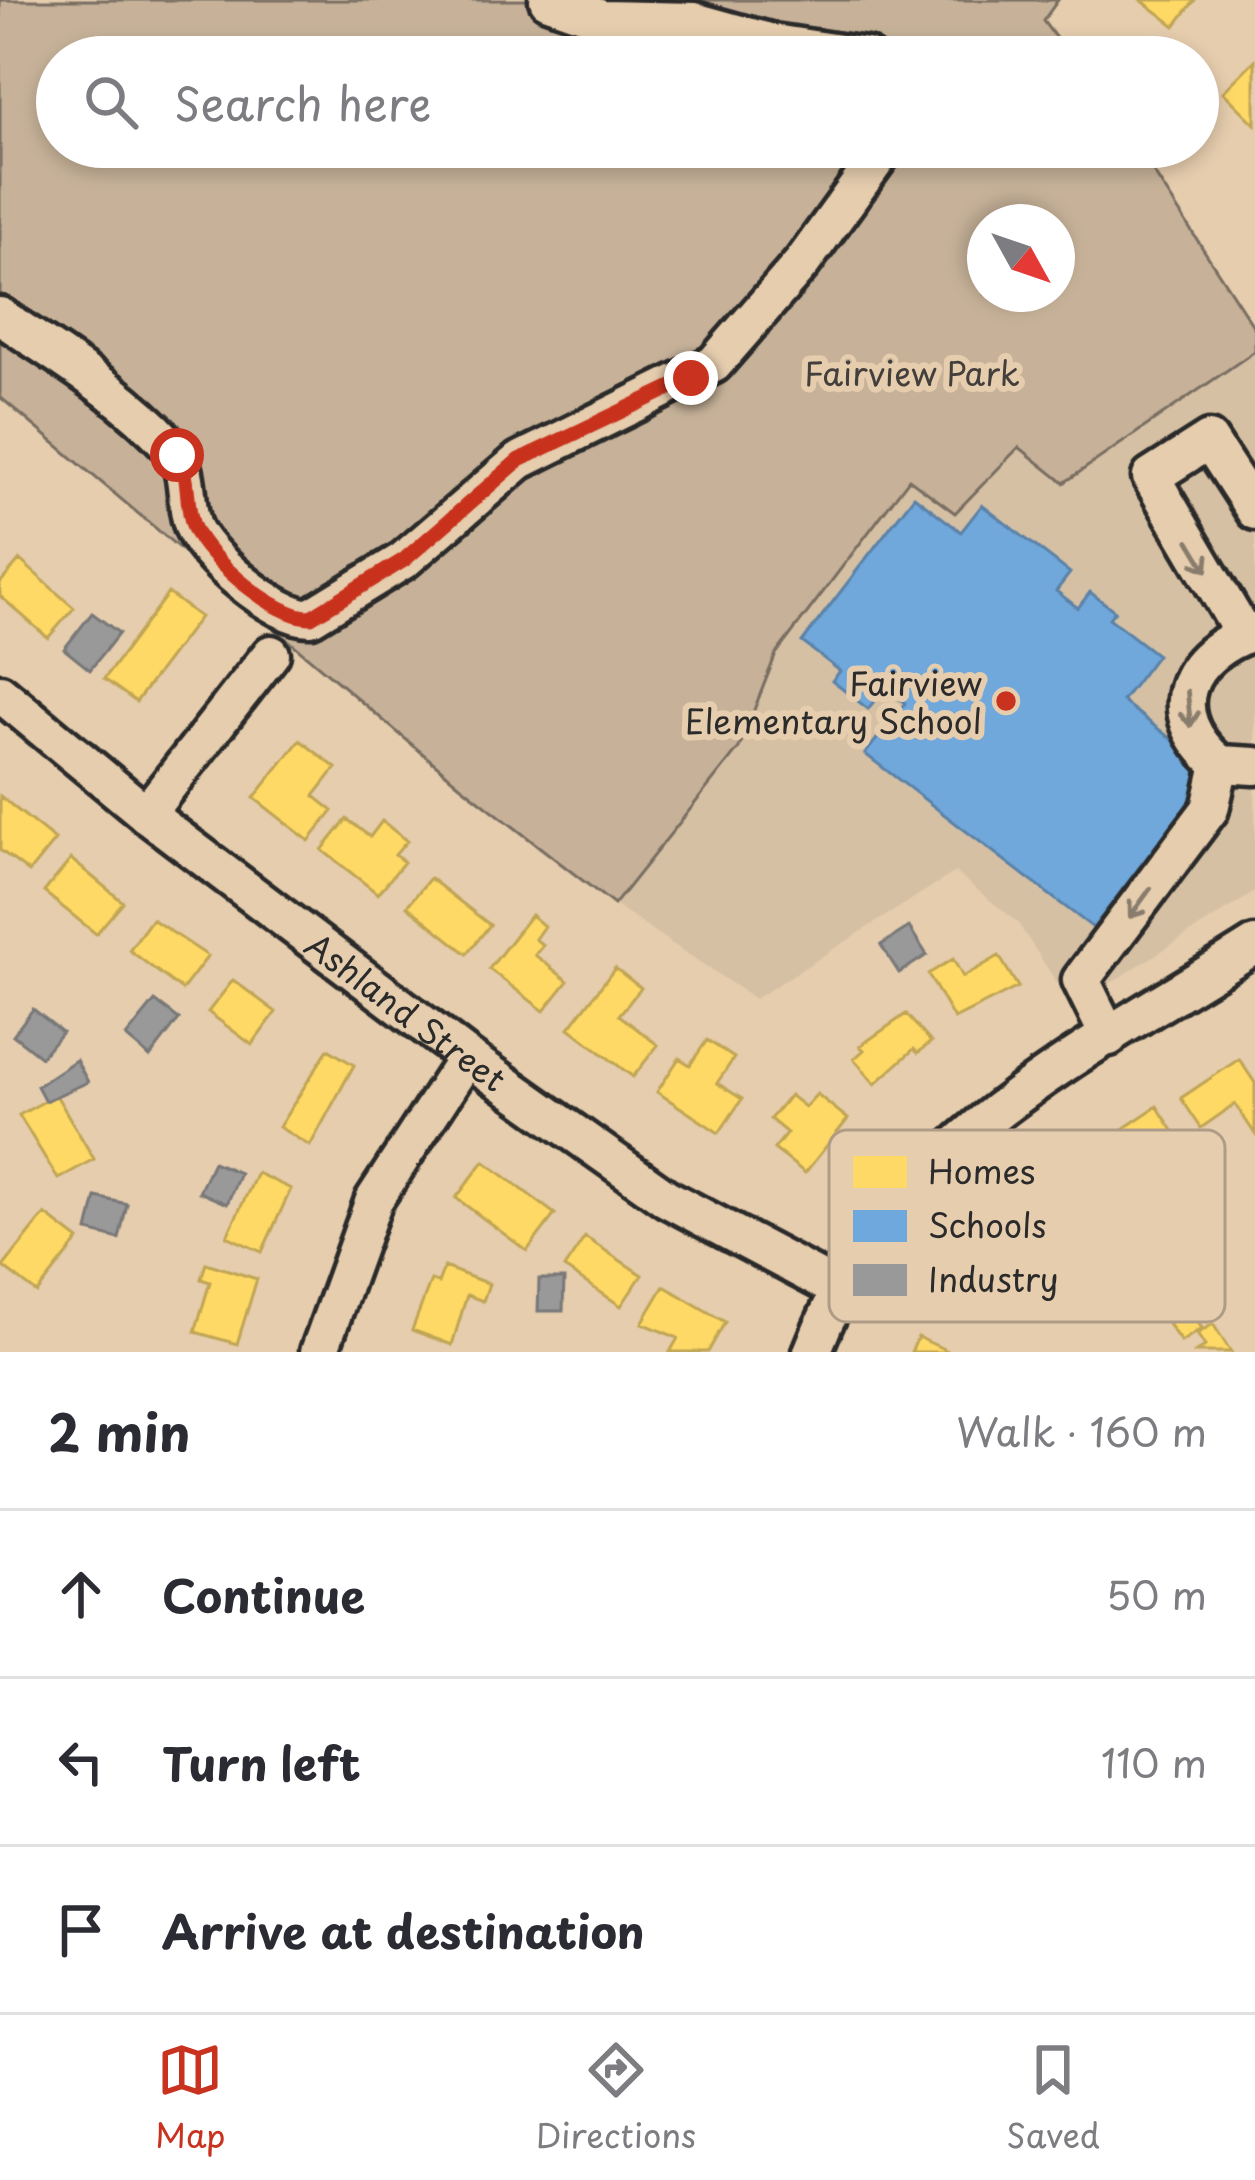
<!DOCTYPE html>
<html lang="en">
<head>
<meta charset="utf-8">
<style>
	:root { --surface:#fff; --page:#f7f7f7; --text:#2b2b33; --muted:#7c7c81; --line:#e1e1e2; --accent:#c8321e }
	body { margin:0; font-family:"Playpen Sans",sans-serif; background:var(--page); color:var(--text) }
	.compass { position:absolute; left:967px; top:204px; width:108px; height:108px; border-radius:50%; background:var(--surface); box-shadow:0 6px 18px #0003; rotate:130deg }
	.stop { position:absolute; width:36px; height:36px; margin:-27px; border:9px solid #c8321e; border-radius:50%; background:#fff }
	.stop.end { background:#c8321e; border-color:#fff; box-shadow:0 3px 12px #0008 }
	.list { margin:0; padding:0; list-style:none }
	h2 { display:flex; justify-content:space-between; align-items:center; height:156px; margin:0; padding:0 48px; font-size:51px }
	h2 small { font-size:39px; font-weight:400; color:var(--muted) }
	.list li { display:grid; grid-template-columns:78px 1fr auto; gap:36px; align-items:center; box-sizing:border-box; height:168px; padding:0 48px; border-top:3px solid var(--line) }
	.list b { display:block; font-size:45px; white-space:nowrap }
	.list em { font-size:39px; font-style:normal; color:var(--muted) }
	.icon { flex:none; width:66px; height:66px; fill:none; stroke:currentColor; stroke-width:2; stroke-linecap:round; stroke-linejoin:round }
	.map { position:relative; flex:none; width:1255px; height:1352px; overflow:hidden }
	.search { position:absolute; background:var(--surface); box-shadow:0 6px 18px #0003; left:36px; right:36px; top:36px; height:132px; display:flex; align-items:center; gap:30px; box-sizing:border-box; padding:0 42px; border-radius:66px; color:var(--muted); font-size:45px }
	.sheet { height:660px; background:var(--surface) }
	nav { display:flex; justify-content:space-around; align-items:center; box-sizing:border-box; height:168px; border-top:3px solid var(--line); background:var(--surface); font-size:33px; color:var(--muted) }
	nav a { display:grid; justify-items:center; gap:6px }
	nav .on { color:var(--accent) }
	.map>svg:first-child { display:block }
	.built { fill:#d6c0a3 }
	.green { fill:#c7b299; stroke:#796e62; stroke-width:3; fill-rule:evenodd }
	.homes { fill:#ffd966; stroke:#bfa554; stroke-width:3 }
	.schools { fill:#6fa8dc; stroke:#5b82a7; stroke-width:3 }
	.industry { fill:#999; stroke:#787878; stroke-width:3 }
	.lines { fill:none; stroke-linecap:round; stroke-linejoin:round }
	.minor-casing { stroke:#2b2b2b; stroke-width:45 }
	.minor { stroke:#e6cdae; stroke-width:36 }
	.oneway { stroke:#887c6c }
	.route { stroke:#c8321e; stroke-width:15 }
	.poi-dot { fill:#c8321e; stroke:#e6cdae; stroke-width:4.5 }
	.labels { text-anchor:middle; dominant-baseline:central; stroke-width:12; stroke-linejoin:round; paint-order:stroke }
	.park-label { font-size:33px; fill:#423f3c; stroke:#e6cdae }
	.poi-label { font-size:33px; fill:#2b2b2b; stroke:#e6cdae; text-anchor:end }
	.street-label { font-size:33px; fill:#2b2b2b; stroke:#e6cdae }
	.key { fill:#e6cdae; stroke:#ae9c87; stroke-width:3 }
	.key-label { font-size:33px; fill:#2b2b2b }
</style>
</head>
<body>
<div class="map">
<svg width="1255" height="1352" viewBox="0 0 1255 1352">
	<rect width="100%" height="100%" fill="#e6cdae"/>
	<filter id="ink" filterUnits="userSpaceOnUse"><feTurbulence type="fractalNoise" baseFrequency=".00833" numOctaves="2"/><feDisplacementMap in="SourceGraphic" scale="24" xChannelSelector="R" yChannelSelector="G"/><feConvolveMatrix kernelMatrix="1 2 1 2 8 2 1 2 1" color-interpolation-filters="sRGB"/></filter>
	<g filter="url(#ink)">
		<path class="built" d="M1255,351V892L1073,1007L1017,922L955,872L755,999L614,905L739,748L776,654L909,479L956,513L1019,447L1065,482Z"/>
		<path class="green" d="M0,0H1058L1043,21L1070,57H57V147H1137L1255,329V351L1064,483L1019,447L955,513L909,479L776,654L739,748L614,905L460,785L0,397ZM985,222H1057V294H985Z"/>
		<path class="homes" d="M1141,0H1195L1175,26Z
			M1255,60V124L1223,92Z
			M20,560L74,608L48,638L0,596V583Z
			M168,593L200,617L136,702L104,679Z
			M300,740L336,768L314,796L333,811L309,841L254,798Z
			M0,796L55,840L29,872L0,850Z
			M347,819L370,837L382,821L407,841L395,855L404,862L378,894L322,850Z
			M71,859L123,902L96,934L44,892Z
			M430,878L490,925L467,954L407,906Z
			M531,915L544,926L535,939L543,945L535,955L568,981L544,1011L489,969Z
			M152,919L208,956L182,990L129,950Z
			M999,956L1018,987L954,1019L928,974L953,959L963,977Z
			M615,968L641,988L619,1015L658,1045L633,1077L569,1028Z
			M233,980L276,1012L252,1045L208,1012Z
			M906,1014L931,1042L918,1053L914,1049L875,1084L854,1059L864,1050L860,1046Z
			M707,1040L734,1058L717,1083L742,1099L719,1133L657,1092L679,1058L690,1065Z
			M328,1049L354,1065L310,1146L279,1127Z
			M1239,1059L1255,1083V1134L1235,1104L1201,1128L1181,1098Z
			M817,1094L848,1119L805,1173L774,1149L787,1133L770,1119L790,1095L805,1107Z
			M56,1095L94,1159L58,1179L19,1115Z
			M1157,1106L1192,1160L1138,1196L1102,1143Z
			M484,1161L555,1214L527,1251L456,1198Z
			M257,1173L291,1189L262,1252L227,1236Z
			M45,1214L79,1240L37,1293L3,1267Z
			M585,1237L642,1275L621,1306L564,1268Z
			M206,1263L257,1279L237,1344L195,1332L210,1282L201,1279Z
			M444,1267L489,1284L483,1301L467,1295L452,1345L412,1330L431,1280L438,1283Z
			M664,1286L725,1322L708,1352H670L678,1338L642,1323Z
			M1188,1310L1202,1328L1181,1342L1168,1324Z
			M1213,1324L1231,1352H1196L1205,1346L1197,1334Z
			M918,1337L950,1352H911Z"/>
		<path class="schools" d="M914,496L961,532L982,505L1070,573L1056,591L1078,608L1090,592L1115,611L1109,618L1157,655L1122,701L1213,771L1093,928L865,754L905,703L885,687L868,709L832,681L840,671L802,642Z"/>
		<path class="industry" d="M92,613L119,633L90,670L64,649Z
			M909,927L927,955L899,973L881,945Z
			M155,1001L179,1019L150,1057L126,1037Z
			M33,1009L62,1032L41,1057L13,1035Z
			M76,1060L88,1082L45,1101L37,1086Z
			M213,1162L240,1173L227,1204L199,1192Z
			M96,1197L127,1204L119,1239L88,1231Z
			M539,1279H564L563,1311H538Z"/>
		<g class="lines">
			<defs>
				<g id="minor">
					<path d="M548,0L602,19L694,21L773,43L866,57"/>
					<path d="M0,316C57,355 123,394 169,445C192,470 183,494 192,523C201,555 278,619 311,617L404,560L519,461L714,364L802,263L886,147"/>
					<path d="M1255,631C1185,654 1159,713 1220,764L1255,766"/>
					<path d="M1244,635L1151,477L1209,440L1255,511"/>
					<path id="s1" d="M0,693L146,814L467,1057L666,1198L836,1288"/>
					<path d="M146,814L271,654"/>
					<path d="M1109,1037L1081,980L1210,809L1220,764"/>
					<path d="M319,1352L374,1200L467,1057"/>
					<path d="M812,1352C893,1141 1075,1059 1255,945"/>
				</g>
			</defs>
			<use href="#minor" class="minor-casing"/>
			<use href="#minor" class="minor"/>
		</g>
		<defs><path id="oneway-shaft" d="M-6 0H5M1.5-3L5.5 0L1.5 3" fill="none" stroke-width="1.6" stroke-linecap="round" stroke-linejoin="round" transform="scale(3)"/></defs>
		<g class="oneway">
			<use href="#oneway-shaft" transform="translate(1198 556) rotate(59)"/>
			<use href="#oneway-shaft" transform="translate(1189 709) rotate(85)"/>
			<use href="#oneway-shaft" transform="translate(1140 903) rotate(126)"/>
		</g>
	</g>
	<g class="lines" filter="url(#ink)">
		<path class="route" d="M177,455C192,478 184,504 194,528C206,558 278,619 311,617L404,560L519,460L691,378"/>
	</g>
	<circle class="poi-dot" cx="1006" cy="701" r="12"/>
	<g class="labels">
		<g class="park-label">
			<text x="912" y="372">Fairview Park</text>
		</g>
		<g class="poi-label">
			<text x="982" y="682">Fairview<tspan x="982" dy="38">Elementary School</tspan></text>
		</g>
		<g class="street-label">
			<text stroke="none"><textPath href="#s1" startOffset="516">Ashland Street</textPath></text>
		</g>
	</g>
	<rect x="829" y="1130" width="396" height="192" rx="18" class="key"/>
	<rect x="853" y="1156" width="54" height="32" fill="#ffd966"/>
	<rect x="853" y="1210" width="54" height="32" fill="#6fa8dc"/>
	<rect x="853" y="1264" width="54" height="32" fill="#999"/>
	<g class="key-label">
		<text x="928" y="1184">Homes</text>
		<text x="928" y="1238">Schools</text>
		<text x="928" y="1292">Industry</text>
	</g>
</svg>
<svg class="compass" viewBox="-18 -18 36 36"><path d="M0-13l5 13h-10z" fill="#e53935"/><path d="M0 13l5-13h-10z" fill="#7c7c81"/></svg>
<div class="stop" style="left:177px;top:455px"></div>
<div class="stop end" style="left:691px;top:378px"></div>
<div class="search"><svg class="icon" aria-label="search" viewBox="0 0 24 24"><circle cx="10" cy="10" r="6"/><path d="M15 15l6 6"/></svg>Search here</div>
</div>
<section class="sheet">
<h2>2 min<small>Walk · 160 m</small></h2>
<ul class="list">
<li><svg class="icon" aria-label="ahead" viewBox="0 0 24 24"><path d="M12 20V5M6 11l6-6 6 6"/></svg><div><b>Continue</b></div><em>50 m</em></li>
<li><svg class="icon" aria-label="left" viewBox="0 0 24 24"><path d="M17 20v-9H6M10 6l-5 5 5 5"/></svg><div><b>Turn left</b></div><em>110 m</em></li>
<li><svg class="icon" aria-label="arrive" viewBox="0 0 24 24"><path d="M6 21V4h12l-3 4 3 4H6"/></svg><div><b>Arrive at destination</b></div></li>
</ul>
</section>
<nav>
<a class="on"><svg class="icon" aria-label="map" viewBox="0 0 24 24"><path d="M3 6l6-2 6 2 6-2v14l-6 2-6-2-6 2zM9 4v14M15 6v14"/></svg>Map</a>
<a><svg class="icon" aria-label="directions" viewBox="0 0 24 24"><path d="M12 3l9 9-9 9-9-9zM9 14v-3h6M13 9l2 2-2 2"/></svg>Directions</a>
<a><svg class="icon" aria-label="saved" viewBox="0 0 24 24"><path d="M7 4h10v16l-5-4-5 4z"/></svg>Saved</a>
</nav>
</body>
</html>
